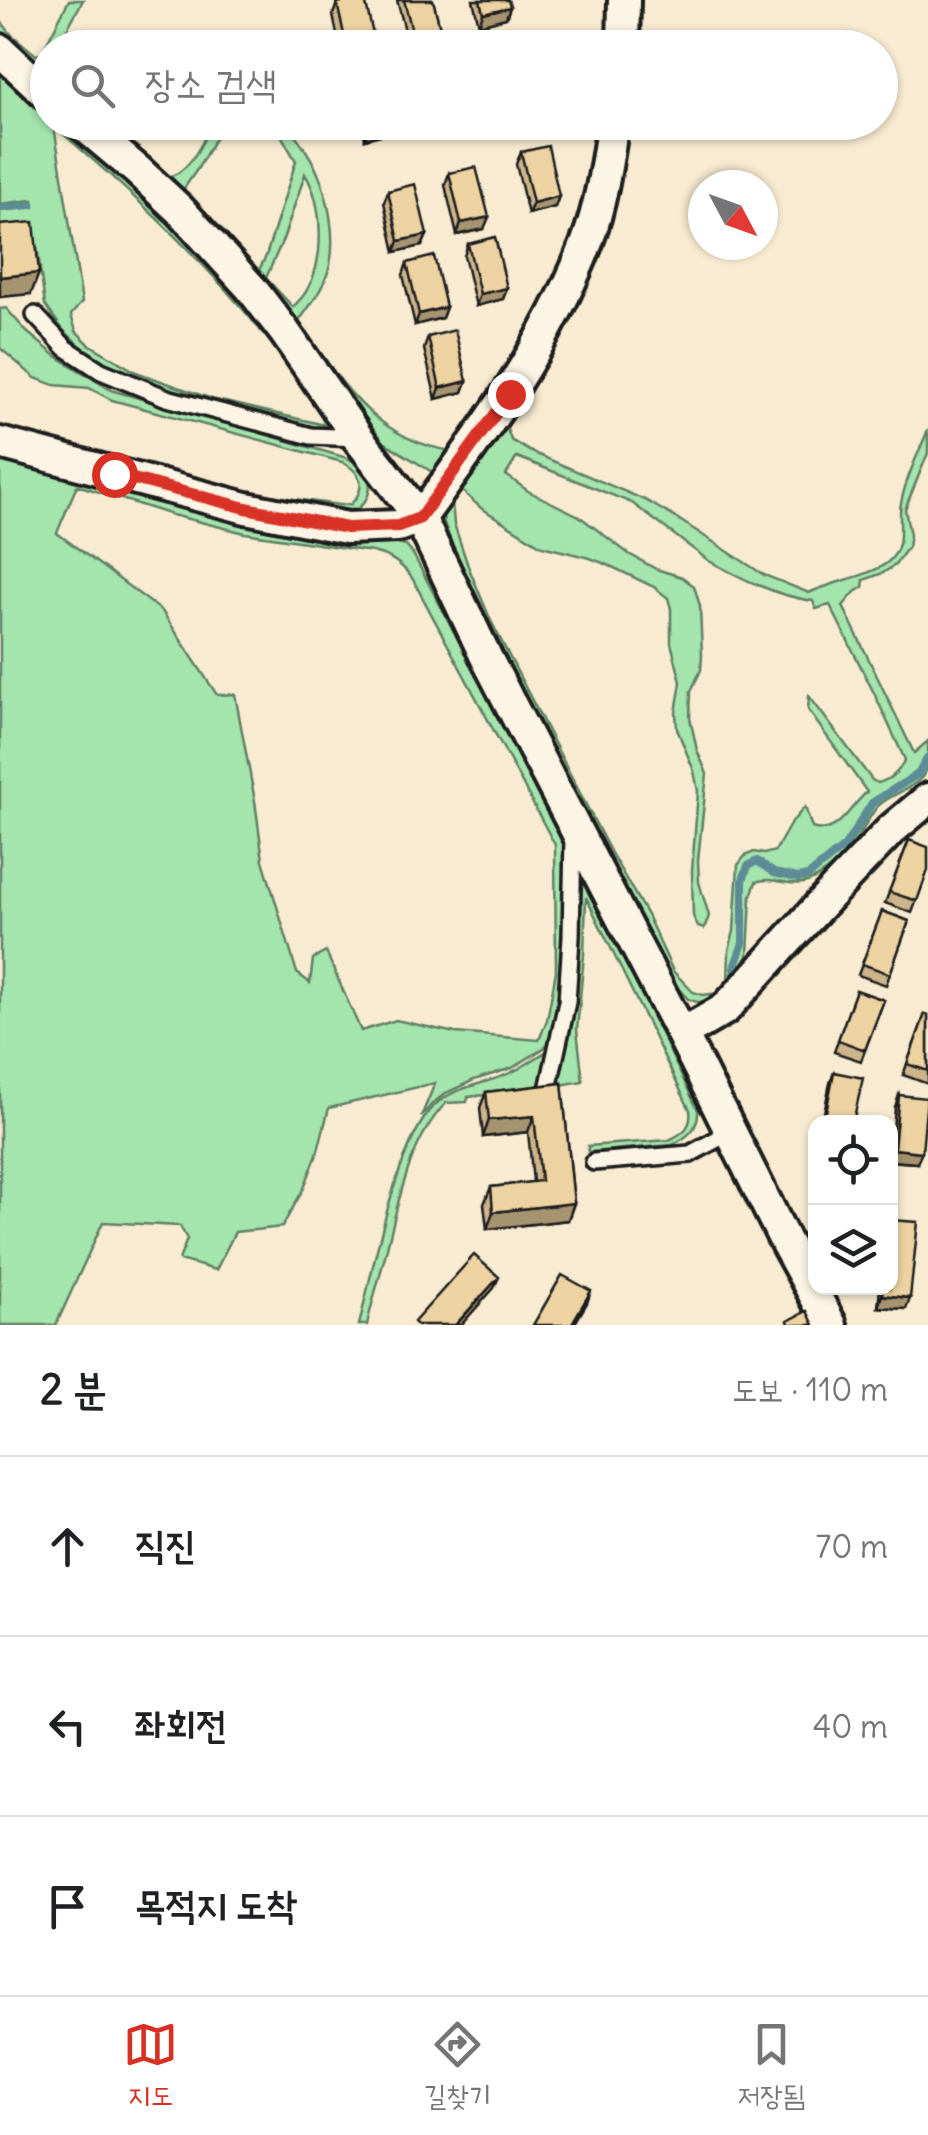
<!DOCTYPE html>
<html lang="ko">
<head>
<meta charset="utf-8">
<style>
	:root { --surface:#fff; --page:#f6f6f6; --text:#202124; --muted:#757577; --line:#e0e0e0; --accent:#d93025 }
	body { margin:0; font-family:Delius,"Poor Story",sans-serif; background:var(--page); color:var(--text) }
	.controls { position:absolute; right:30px; bottom:30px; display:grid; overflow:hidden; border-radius:20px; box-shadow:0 2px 8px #0004 }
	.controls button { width:90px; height:90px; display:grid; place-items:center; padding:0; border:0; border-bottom:2px solid var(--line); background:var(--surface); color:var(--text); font:50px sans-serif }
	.compass { position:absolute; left:688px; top:170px; width:90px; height:90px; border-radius:50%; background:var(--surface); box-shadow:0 2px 8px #0004; rotate:131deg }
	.stop { position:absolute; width:30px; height:30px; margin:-22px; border:8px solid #d93025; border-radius:50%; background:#fff }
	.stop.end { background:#d93025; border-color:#fff; box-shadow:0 2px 10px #0008 }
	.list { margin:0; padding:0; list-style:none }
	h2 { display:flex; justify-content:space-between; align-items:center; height:130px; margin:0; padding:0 40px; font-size:42px }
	h2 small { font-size:32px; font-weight:400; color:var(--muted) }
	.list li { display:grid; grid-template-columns:65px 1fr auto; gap:30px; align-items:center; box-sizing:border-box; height:180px; padding:0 40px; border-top:2px solid var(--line) }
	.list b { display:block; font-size:38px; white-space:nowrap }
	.list em { font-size:32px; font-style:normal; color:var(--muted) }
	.icon { flex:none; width:55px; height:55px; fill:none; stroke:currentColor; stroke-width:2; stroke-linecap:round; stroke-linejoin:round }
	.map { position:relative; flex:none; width:928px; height:1325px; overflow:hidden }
	.search { position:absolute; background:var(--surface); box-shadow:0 2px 8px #0004; left:30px; right:30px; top:30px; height:110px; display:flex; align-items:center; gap:25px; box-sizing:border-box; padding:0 35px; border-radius:55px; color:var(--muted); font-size:38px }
	.sheet { height:670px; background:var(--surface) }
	nav { display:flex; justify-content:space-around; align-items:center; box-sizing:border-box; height:140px; border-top:2px solid var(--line); background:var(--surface); font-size:28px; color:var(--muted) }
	nav a { display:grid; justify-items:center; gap:5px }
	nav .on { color:var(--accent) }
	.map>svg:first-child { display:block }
	.green { fill:#a4e4ad; stroke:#608064; stroke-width:2.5; fill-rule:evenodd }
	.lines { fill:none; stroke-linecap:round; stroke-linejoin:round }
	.stream { stroke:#5d8c96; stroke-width:8 }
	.lane-casing { stroke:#1c1c1c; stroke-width:22 }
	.street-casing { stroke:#1c1c1c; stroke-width:38 }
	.lane { stroke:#fcf5e5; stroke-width:15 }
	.street { stroke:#fcf5e5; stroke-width:30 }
	.wall { fill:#ccb58b; stroke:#1c1c1c; stroke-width:2.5 }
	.shaded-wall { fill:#a69471; stroke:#1c1c1c; stroke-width:2.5 }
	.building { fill:#edd3a2; stroke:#1c1c1c; stroke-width:2.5 }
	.route { stroke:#d93025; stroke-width:12 }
</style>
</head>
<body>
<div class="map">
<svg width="928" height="1325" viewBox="0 0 928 1325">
	<rect width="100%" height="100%" fill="#f8ebd1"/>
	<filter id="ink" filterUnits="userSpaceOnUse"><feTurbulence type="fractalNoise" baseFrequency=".01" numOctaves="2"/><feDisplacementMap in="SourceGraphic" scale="20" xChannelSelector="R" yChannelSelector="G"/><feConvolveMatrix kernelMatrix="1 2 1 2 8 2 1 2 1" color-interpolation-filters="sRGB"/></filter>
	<g filter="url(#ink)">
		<path class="green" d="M69,0H83L57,47L48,48L47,84L0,37V20L11,34L36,55L41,54Z
			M0,67L47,109L48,122L63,123C123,175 187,227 237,289C270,332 300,378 332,422L333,431L294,426L140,383L98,362L63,330L45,305L37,246L0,247V211L34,207L33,200L0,204ZM54,126C135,195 212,267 277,351C293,371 307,394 321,415L325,425L212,399L136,372L89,344L76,331L71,315L82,302Z
			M91,123H109L168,177C192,171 201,142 213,123H224L198,168L183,190L258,272L266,256L296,161L274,123H288C297,139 310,153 317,171C329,198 336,236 330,265C325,287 311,304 299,321C339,380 374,440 452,451L437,475L371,434ZM305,174C323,203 325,258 308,288C305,295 299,301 293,307L266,278L284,237Z
			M6,308L27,332L56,356L111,390L347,458C376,473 378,497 349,515L336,514L0,436V427L247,493L340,505L351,504C367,487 362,472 342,462L112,400L89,388L54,385L35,378L0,348V309Z
			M510,415L507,429L511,440L529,451L645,500L678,519L764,575L809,593C831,582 871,576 888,562C907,546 897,523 901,503C906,478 918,454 928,430V453L905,509L910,535L908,547L895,565L883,573L864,580L863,587L855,592L843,606L914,753L928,741V753L917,772L871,801L860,822L843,845L817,868L807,874L798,876L774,871L757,859C747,864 743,868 741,880V942L733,965V985L718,1001L697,1002L688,999L674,984L662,963L618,877L536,729L473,601L444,523L441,501ZM517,457L632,503L709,561C741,578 776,596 813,601L816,609L830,605L876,697L905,760C898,773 891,779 878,783L872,780L809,696L808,710L867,792C849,807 838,837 812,828L805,807L791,823L775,851L764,854L754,852L745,856L738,865L734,931L729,950L728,985L719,993L703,995L693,992L673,971L647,915L612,855L491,621L468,566L454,524L452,502L461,490L481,508L542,546L590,558L608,565L654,587L668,598L671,609V643L681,682L676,712L677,729L694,771L698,791L692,871L693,916L698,927L704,929L709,916L699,882L698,860L707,774L697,750L690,718L691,691L701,670L702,655L700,606L694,586L682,577L656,569L629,554L579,516L528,491L506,475Z
			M0,452L406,546L413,554L529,774L567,839L566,909L562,975L551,1039L544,1048L512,1068L474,1080L446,1093L433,1103L421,1117L435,1083L329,1108L317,1154L304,1188L282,1227L235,1232L216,1270L179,1260L187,1239L180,1226L103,1222L56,1325H0ZM77,485L172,515L245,533L372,552C390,556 401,563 412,578L555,845L556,971L547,1020L539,1040L455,1033L396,1020L361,1031L326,952L313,959L310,983L297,973L263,860L255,801L235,694L217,695L162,611L57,533Z
			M928,761C928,786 894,791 878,806C871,813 867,824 861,832C849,851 830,872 810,881C792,889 773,875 756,882L751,896L748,956L737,985L738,965L745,943V880L749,868L757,863L773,875L798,880L809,878L846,848L863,824L874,804L920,775Z
			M578,862L698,1110C699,1128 688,1137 672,1145L588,1152V1146L669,1140C684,1133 692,1127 690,1110L586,897L584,955L577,1030L583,1081L555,1086L574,1002L579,917Z
			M552,1049L544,1088L468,1097L467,1102L446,1103C408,1143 398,1205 385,1256C379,1279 372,1302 367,1325H359C373,1270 396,1144 434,1106C456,1085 486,1085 512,1072C526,1066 538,1055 552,1049Z"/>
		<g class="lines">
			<path class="stream" d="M0,208L31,205
				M736,981L735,965L743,943V880L748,866L757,861L774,873L798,878L808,876L845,846L872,803L918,774L928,757"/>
			<defs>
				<path id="lane" d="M35,315L66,348L101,371L167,398L311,436L358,438
					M547,1094L567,1002L571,937L573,838
					M594,1162L690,1154L730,1132"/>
				<path id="street" d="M623,48L624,0
					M0,50L48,95
					M80,122L137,170L180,210L251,288L284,331L358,438L420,518L487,659L682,1034L786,1243L831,1325
					M0,443L246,508L347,528L398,526L420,518C484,432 548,344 587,242C601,205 607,162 613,122
					M682,1034L725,1009L833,891L891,830L928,799"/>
			</defs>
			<use href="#lane" class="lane-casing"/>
			<use href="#street" class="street-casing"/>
			<use href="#lane" class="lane"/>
			<use href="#street" class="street"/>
		</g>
		<path class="wall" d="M397,0H433L440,28L436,40L409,46Z
			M473,0H508L510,7L506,18L479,25Z
			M337,3L376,48H340L333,15Z
			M361,122H395L392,132L365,139Z
			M521,152L559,196L555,207L528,214L516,164Z
			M449,173L484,229L457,235L445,185Z
			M388,191L427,235L422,246L395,252L384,202Z
			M468,244L507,288L503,299L476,306L464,256Z
			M407,263L446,307L442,318L415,325L403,275Z
			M428,337L467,381L463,392L436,399L424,349Z
			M909,840L928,870L912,913L885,903Z
			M882,911L909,921L886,985L858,975Z
			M856,990L884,1000L861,1061L834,1052Z
			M925,1014L928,1015V1084L903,1075Z
			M834,1072L853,1122H822L830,1083Z
			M562,1083L574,1203L568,1220L487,1229L484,1204L491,1187L533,1182L528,1132L483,1137L480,1108L486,1092Z
			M899,1095L917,1163L890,1161L895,1107Z
			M880,1288H890L910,1298L906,1309L878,1307Z"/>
		<path class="shaded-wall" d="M510,7L506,18L479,25L483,13Z
			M440,28L436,40L409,46L413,35Z
			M390,122H395L392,132L365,139L369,128Z
			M559,196L555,207L528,214L533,203Z
			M489,217L484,229L457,235L461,223Z
			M427,235L422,246L395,252L399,241Z
			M39,273L31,294L0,297V277Z
			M507,288L503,299L476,306L480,294Z
			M446,307L442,318L415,325L419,314Z
			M467,381L463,392L436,399L440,388Z
			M534,1116L528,1132L483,1137L489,1120Z
			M894,1149L922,1152L917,1163L890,1161Z
			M574,1203L568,1220L487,1229L493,1212Z
			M499,1277L494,1288L461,1325H456Z
			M591,1291L587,1303L574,1325H571Z
			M882,1295L910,1298L906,1309L878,1307Z"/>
		<path class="building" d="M351,0H365L376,47L347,48L337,3Z
			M404,0H433L440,28L413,35Z
			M480,0H508L510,7L483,13Z
			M515,30L519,48H491L488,36Z
			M368,122H390L369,128Z
			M548,146L559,196L533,203L521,152Z
			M476,167L489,217L461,223L449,173Z
			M415,184L427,235L399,241L388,191Z
			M34,222L39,273L0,277V225Z
			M495,237L507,288L480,294L468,244Z
			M434,256L446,307L419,314L407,263Z
			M455,330L467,381L440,388L428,337Z
			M909,840L928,847V870L917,901L889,892Z
			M882,911L909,921L890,974L862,964Z
			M856,990L884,1000L865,1050L838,1040Z
			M925,1014L928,1015V1071L907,1064Z
			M834,1072L863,1078L853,1122H824Z
			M562,1083L574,1203L493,1212L491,1187L541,1181L534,1116L489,1120L486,1092Z
			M899,1095L927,1098L922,1152L894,1149Z
			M890,1220L918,1222L910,1298L882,1295L883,1288H890Z
			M474,1255L499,1277L456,1324L458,1325H417L414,1322Z
			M562,1275L591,1291L571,1325H533Z
			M807,1311L814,1325H790L788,1321Z"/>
	</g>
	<g class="lines" filter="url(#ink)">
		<path class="route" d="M114,474L246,508L347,528L398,526L420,518L510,394"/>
	</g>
</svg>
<div class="controls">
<button><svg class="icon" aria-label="locate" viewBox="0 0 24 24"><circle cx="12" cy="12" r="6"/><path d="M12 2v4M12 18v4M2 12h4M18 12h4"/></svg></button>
<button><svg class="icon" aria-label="layers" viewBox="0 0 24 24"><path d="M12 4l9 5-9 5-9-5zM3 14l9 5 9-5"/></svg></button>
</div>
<svg class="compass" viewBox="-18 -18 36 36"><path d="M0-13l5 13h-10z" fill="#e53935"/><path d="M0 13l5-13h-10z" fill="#757577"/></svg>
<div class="stop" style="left:114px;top:474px"></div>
<div class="stop end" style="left:510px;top:394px"></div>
<div class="search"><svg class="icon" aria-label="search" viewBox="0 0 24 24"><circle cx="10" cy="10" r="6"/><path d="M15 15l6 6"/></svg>장소 검색</div>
</div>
<section class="sheet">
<h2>2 분<small>도보 · 110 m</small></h2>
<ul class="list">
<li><svg class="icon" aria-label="ahead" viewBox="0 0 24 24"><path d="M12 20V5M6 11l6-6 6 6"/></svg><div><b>직진</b></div><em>70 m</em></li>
<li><svg class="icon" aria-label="left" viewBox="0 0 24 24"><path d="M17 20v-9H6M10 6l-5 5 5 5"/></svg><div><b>좌회전</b></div><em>40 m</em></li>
<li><svg class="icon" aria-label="arrive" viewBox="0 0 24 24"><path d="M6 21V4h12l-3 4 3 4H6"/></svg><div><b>목적지 도착</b></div></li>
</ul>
</section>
<nav>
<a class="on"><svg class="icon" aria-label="map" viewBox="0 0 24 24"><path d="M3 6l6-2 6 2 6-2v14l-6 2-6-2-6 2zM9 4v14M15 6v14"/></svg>지도</a>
<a><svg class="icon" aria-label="directions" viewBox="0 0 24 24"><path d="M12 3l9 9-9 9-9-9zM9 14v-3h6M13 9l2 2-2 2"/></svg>길찾기</a>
<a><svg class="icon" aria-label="saved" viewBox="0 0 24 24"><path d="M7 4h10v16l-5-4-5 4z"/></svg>저장됨</a>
</nav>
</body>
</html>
